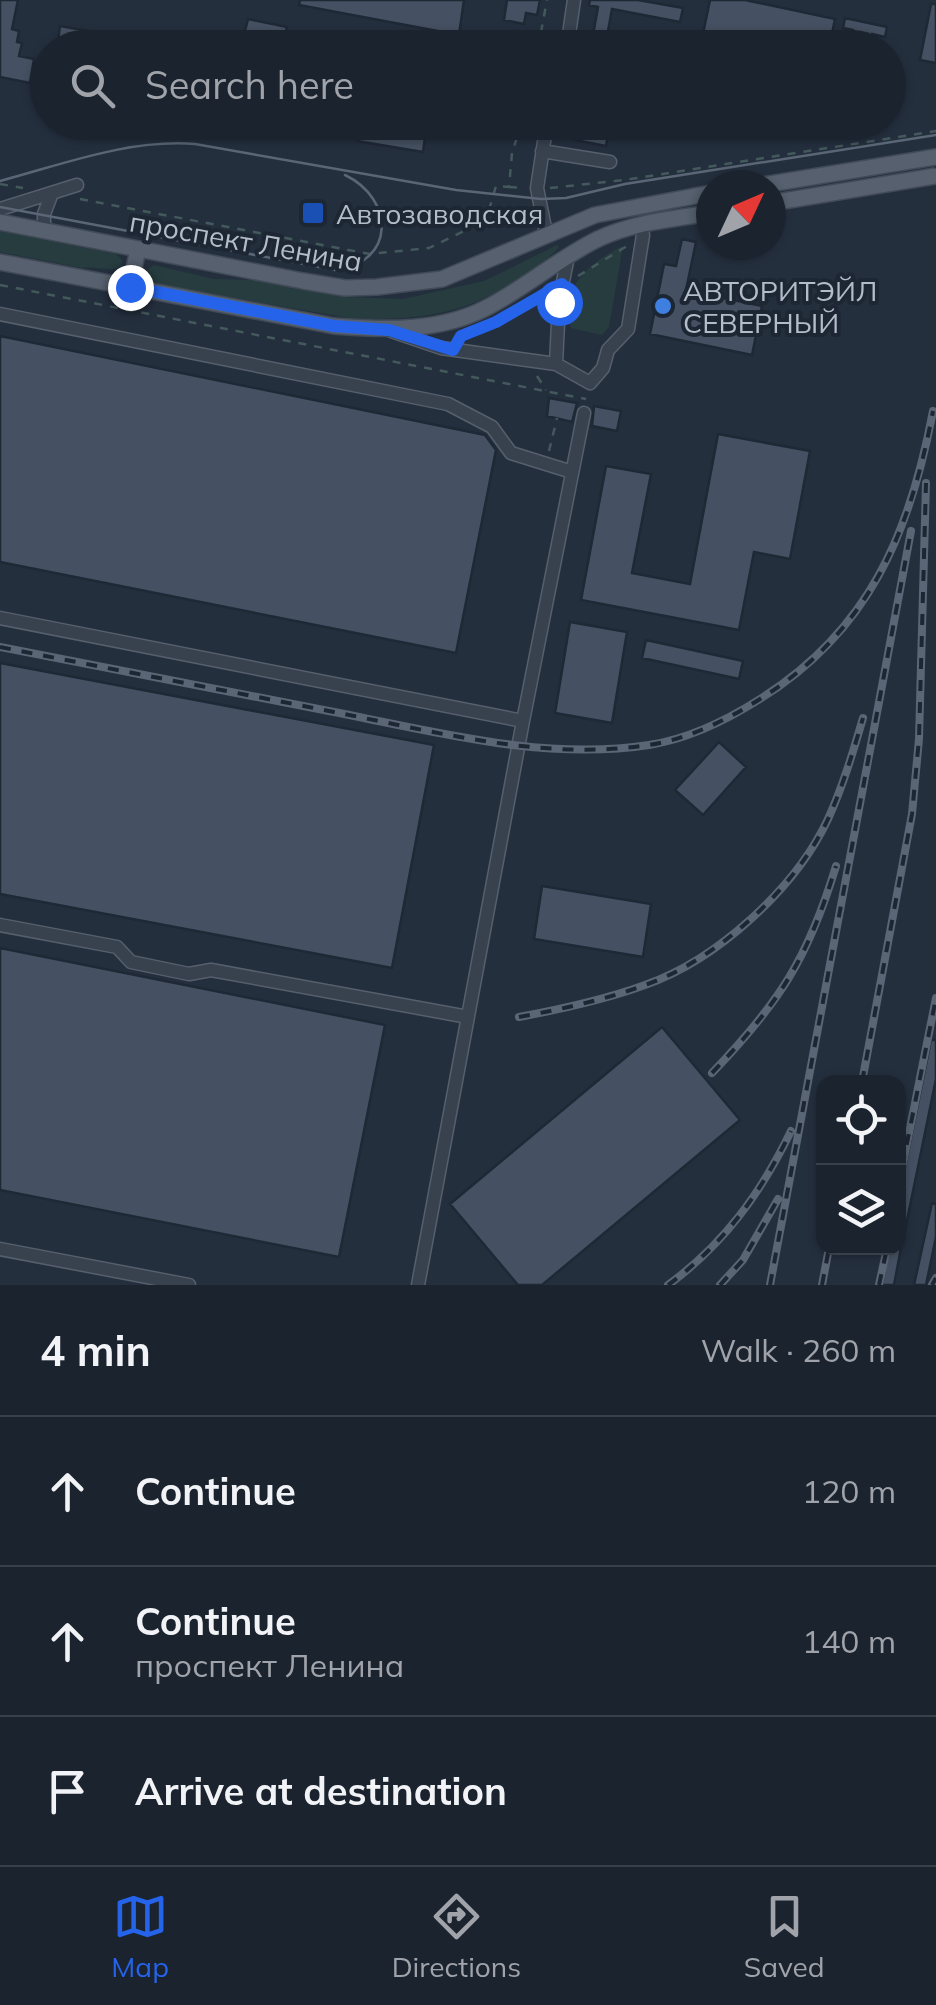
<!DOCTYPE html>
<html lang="en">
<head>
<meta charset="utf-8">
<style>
	:root { --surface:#1b232e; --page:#242b36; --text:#f1f3f6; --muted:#a0a4aa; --line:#39404a; --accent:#2563eb }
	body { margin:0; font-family:Mulish,sans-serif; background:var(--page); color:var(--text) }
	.controls { position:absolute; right:30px; bottom:30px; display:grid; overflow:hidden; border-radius:20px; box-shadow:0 2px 8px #0004 }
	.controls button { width:90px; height:90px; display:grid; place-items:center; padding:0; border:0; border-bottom:2px solid var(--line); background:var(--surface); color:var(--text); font:50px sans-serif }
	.compass { position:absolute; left:696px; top:170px; width:90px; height:90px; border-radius:50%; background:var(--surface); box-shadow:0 2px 8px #0004; rotate:46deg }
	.stop { position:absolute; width:30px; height:30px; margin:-22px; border:8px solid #2563eb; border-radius:50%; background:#fff }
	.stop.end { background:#2563eb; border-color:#fff; box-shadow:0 2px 10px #0008 }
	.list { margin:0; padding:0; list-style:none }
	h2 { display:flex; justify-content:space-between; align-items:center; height:130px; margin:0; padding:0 40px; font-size:42px }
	h2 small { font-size:32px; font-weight:400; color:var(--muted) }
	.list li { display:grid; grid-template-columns:65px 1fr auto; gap:30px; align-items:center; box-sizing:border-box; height:150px; padding:0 40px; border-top:2px solid var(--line) }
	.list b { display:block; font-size:38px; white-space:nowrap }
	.list p { margin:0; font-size:32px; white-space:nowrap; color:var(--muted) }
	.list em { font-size:32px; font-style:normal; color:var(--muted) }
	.icon { flex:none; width:55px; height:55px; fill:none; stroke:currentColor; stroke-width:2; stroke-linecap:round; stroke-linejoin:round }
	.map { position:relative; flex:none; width:936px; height:1285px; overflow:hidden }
	.search { position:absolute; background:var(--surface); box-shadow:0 2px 8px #0004; left:30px; right:30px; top:30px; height:110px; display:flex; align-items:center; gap:25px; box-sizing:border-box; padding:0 35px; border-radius:55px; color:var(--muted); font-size:38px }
	.sheet { height:580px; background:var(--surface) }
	nav { display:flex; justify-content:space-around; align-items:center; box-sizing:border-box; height:140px; border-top:2px solid var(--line); background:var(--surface); font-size:28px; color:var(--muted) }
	nav a { display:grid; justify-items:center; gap:5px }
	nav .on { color:var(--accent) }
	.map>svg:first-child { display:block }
	.green { fill:#263c3f }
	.building { fill:#455162; stroke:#1f2835; stroke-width:2.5 }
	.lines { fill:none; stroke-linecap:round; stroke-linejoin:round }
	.minor-casing { stroke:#565f6c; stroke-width:15 }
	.major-casing { stroke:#414a57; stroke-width:18 }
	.path { stroke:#44595c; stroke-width:2.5; stroke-dasharray:8 8; stroke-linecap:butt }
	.minor { stroke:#38414e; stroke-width:12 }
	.major { stroke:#56606e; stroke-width:15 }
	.tram { stroke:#5a6575; stroke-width:2.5 }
	.rail-casing { stroke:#5a6575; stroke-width:8 }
	.rail { stroke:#1d2633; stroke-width:4; stroke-dasharray:11; stroke-linecap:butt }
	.major-bridge-casing { stroke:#414a57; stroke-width:18; stroke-linecap:butt }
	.major-bridge { stroke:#56606e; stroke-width:15 }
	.route { stroke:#2563eb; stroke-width:12 }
	.transit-dot { fill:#1a4fb4; stroke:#1d2633; stroke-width:4 }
	.shop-dot { fill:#3f7fe0; stroke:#1d2633; stroke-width:4 }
	.labels { text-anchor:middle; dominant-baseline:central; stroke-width:8; stroke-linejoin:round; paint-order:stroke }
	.poi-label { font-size:28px; fill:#b4bcc9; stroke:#1d2633; text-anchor:start }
	.street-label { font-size:28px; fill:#b4bcc9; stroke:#1d2633 }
</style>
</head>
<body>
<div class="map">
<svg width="936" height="1285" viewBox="0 0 936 1285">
	<rect width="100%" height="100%" fill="#242f3e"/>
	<path class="green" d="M0,231L116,254L122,260L121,267C110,272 95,266 82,268L0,252Z
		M557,245L559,247C549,259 536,267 522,277C467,314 421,320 355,319L154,284L147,281L143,273L154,265L214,279L255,280L349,297L403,299L484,281Z
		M623,246L609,327L602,335L571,328C570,321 567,310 568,303C573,276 601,256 623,246Z"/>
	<path class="building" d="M0,0H18L12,29L19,31L17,42L22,43L19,56L34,59L30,83L0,77Z
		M300,0H464L459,35L299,5Z
		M507,0H540L537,15L526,13L524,24L504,20Z
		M590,0H638L683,8L680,22L612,9L607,37L593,35L598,7L589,5Z
		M710,0H745L835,19L829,48H700Z
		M931,4H936V63L920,60Z
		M845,18L887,27L885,37L872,34L869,43L864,42L863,48L849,46L853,30L843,28Z
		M248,19L287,27L284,39L272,37L270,48H249L252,33L245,31Z
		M60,26L150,42L149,48H57Z
		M361,122L426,131L423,152L357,141Z
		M578,122H610L606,146L575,140Z
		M682,239L696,242L686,290L762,306L752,355L650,334L664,264L676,266Z
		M0,336L485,435L496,450L456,653L0,562Z
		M549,398L577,403L572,422L547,416Z
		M594,406L621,411L617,431L592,426Z
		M718,434L810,451L790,559L754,552L739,630L581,600L606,466L651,474L632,573L690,584Z
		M570,622L627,632L612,723L555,713Z
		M646,640L743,661L739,679L642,658Z
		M0,663L434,745L392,968L0,894Z
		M719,742L746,767L703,815L675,790Z
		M542,886L651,904L643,957L534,939Z
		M0,948L385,1025L339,1257L0,1190Z
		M662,1027L740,1120L542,1285H518L450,1204Z
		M931,1040H936V1079L903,1240L898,1239V1202Z
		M932,1203L936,1204V1237L926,1285H914Z
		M889,1248H901L894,1285H882Z"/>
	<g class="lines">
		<defs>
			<path id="minor" d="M567,48L574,0
				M542,151L610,162
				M0,209L77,185
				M44,230V214L52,193
				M546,233L537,188L547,122
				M0,314L448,404L492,427L511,453L572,472
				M391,331L441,348L556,364L590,383L603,368L608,350L628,329L643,235L641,224
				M556,364L559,302L568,256
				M0,618L523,721
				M0,925L117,947L131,962L189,974L211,970L468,1017
				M0,1249L189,1285
				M418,1285L523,721L584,413"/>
			<path id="major" d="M763,185L936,157
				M0,222L303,281L345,288L377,287L442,279L595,215L711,193
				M0,262L334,326C384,330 440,332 486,308C525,288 559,258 598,239C634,222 673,219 711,213
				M130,287L138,249"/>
		</defs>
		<use href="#minor" class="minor-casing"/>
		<use href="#major" class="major-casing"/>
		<path class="path" d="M538,48L547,0
			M562,140L566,122
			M0,184L23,188
			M509,187L522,188
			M550,188L624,180L936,131
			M80,199L370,254L429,248L466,230L489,212L500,216
			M489,210L496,186L509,187L512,153L522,122
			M578,276L627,246
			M0,285L586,399
			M459,338L496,322L549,291
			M537,376L546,390
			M549,451L557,418"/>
		<use href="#minor" class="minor"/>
		<use href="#major" class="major"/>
		<path class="tram" d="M0,181C64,164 128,139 195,144L456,190L541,199L566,198L625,184L936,135
			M0,207L335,270C396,263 395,199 345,175"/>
		<defs>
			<path id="rail" d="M0,647C111,669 223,690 334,712C437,732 544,761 649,745C688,739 727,720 760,699C869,631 910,533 933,411
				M519,1017C562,1009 604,1000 645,985C717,960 796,888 828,819C843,786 853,752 863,718
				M712,1073C779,1003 808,959 836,866
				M862,1082L912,814L919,739L926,483
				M898,1188L936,998
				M668,1285C724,1244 761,1193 791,1131
				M720,1285L743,1260L778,1199
				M770,1285L911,531
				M822,1285L829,1248
				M879,1285L887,1248
				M932,1285L936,1278"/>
		</defs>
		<use href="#rail" class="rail-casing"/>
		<use href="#rail" class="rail"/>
		<defs>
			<path id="major-bridge" d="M771,203L936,176"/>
		</defs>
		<use href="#major-bridge" class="major-bridge-casing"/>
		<use href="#major-bridge" class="major-bridge"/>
	</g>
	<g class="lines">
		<path class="route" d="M130,287L334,326L389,330L453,350L461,336L496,322L562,284L559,302"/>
	</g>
	<rect class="transit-dot" x="301" y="201" width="24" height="24" rx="5"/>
	<circle class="shop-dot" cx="663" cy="306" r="10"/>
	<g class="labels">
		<g class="poi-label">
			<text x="336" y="213">Автозаводская</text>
			<text x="683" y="290">АВТОРИТЭЙЛ<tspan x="683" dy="32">СЕВЕРНЫЙ</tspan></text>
		</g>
		<g class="street-label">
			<text transform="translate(246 241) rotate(10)">проспект Ленина</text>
		</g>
	</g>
</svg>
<div class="controls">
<button><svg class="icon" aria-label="locate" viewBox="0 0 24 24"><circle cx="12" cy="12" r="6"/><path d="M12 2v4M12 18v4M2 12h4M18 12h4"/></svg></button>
<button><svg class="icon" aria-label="layers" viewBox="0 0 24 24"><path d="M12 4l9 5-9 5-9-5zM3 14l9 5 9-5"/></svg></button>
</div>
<svg class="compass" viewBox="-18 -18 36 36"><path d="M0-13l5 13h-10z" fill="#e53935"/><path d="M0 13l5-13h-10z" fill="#a0a4aa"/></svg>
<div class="stop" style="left:559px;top:302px"></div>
<div class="stop end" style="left:130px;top:287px"></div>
<div class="search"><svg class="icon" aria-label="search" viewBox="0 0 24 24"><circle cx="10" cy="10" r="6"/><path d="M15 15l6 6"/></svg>Search here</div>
</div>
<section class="sheet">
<h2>4 min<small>Walk · 260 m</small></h2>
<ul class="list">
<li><svg class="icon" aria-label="ahead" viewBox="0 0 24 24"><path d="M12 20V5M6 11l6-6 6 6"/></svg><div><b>Continue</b></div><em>120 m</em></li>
<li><svg class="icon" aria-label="ahead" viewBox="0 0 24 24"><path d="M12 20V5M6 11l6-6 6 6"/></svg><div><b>Continue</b><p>проспект Ленина</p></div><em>140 m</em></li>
<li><svg class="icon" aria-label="arrive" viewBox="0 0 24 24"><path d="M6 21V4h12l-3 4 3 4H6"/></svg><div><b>Arrive at destination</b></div></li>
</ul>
</section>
<nav>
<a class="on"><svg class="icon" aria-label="map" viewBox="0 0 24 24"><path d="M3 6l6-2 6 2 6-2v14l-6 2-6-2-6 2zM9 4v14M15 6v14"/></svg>Map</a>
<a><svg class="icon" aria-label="directions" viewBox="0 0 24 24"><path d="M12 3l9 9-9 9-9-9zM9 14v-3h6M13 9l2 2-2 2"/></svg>Directions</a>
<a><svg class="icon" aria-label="saved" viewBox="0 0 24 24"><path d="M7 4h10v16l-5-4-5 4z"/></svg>Saved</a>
</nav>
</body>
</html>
